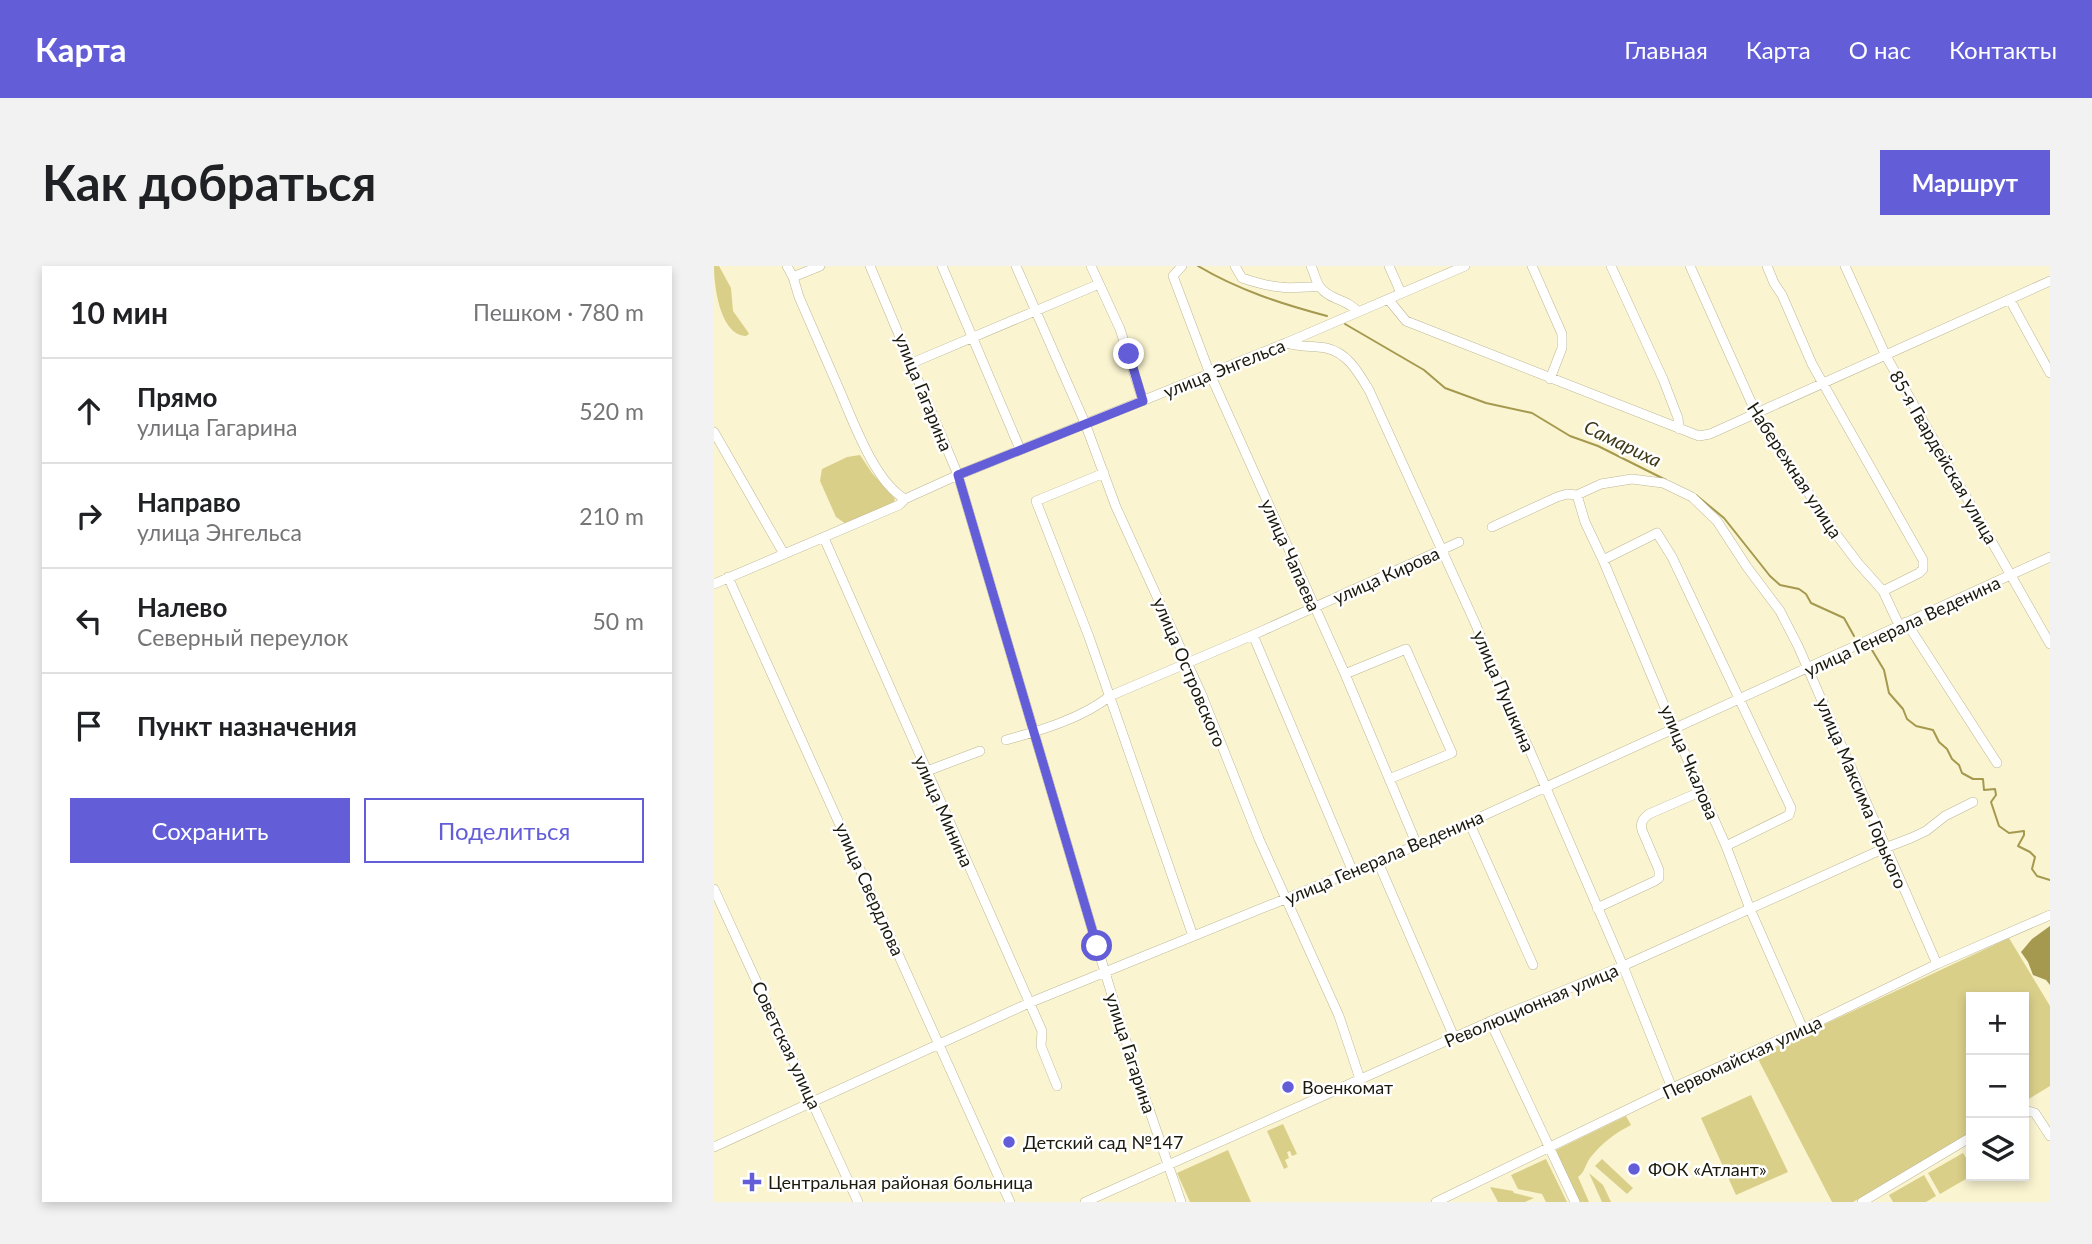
<!DOCTYPE html>
<html lang="ru">
<head>
<meta charset="utf-8">
<style>
	:root { --surface:#fff; --page:#f2f2f2; --text:#202124; --muted:#757577; --line:#e0e0e0; --accent:#635ed7 }
	body { margin:0; font-family:Lato,sans-serif; background:var(--page); color:var(--text) }
	.controls { position:absolute; right:21px; bottom:21px; display:grid; overflow:hidden; border-radius:0px; box-shadow:0 4px 10px #0003 }
	.controls button { width:63px; height:63px; display:grid; place-items:center; padding:0; border:0; border-bottom:2px solid var(--line); background:var(--surface); color:var(--text); font:35px sans-serif }
	.stop { position:absolute; width:21px; height:21px; margin:-16px; border:5px solid #635ed7; border-radius:50%; background:#fff }
	.stop.end { background:#635ed7; border-color:#fff; box-shadow:0 2px 7px #0008 }
	.list { margin:0; padding:0; list-style:none }
	h2 { display:flex; justify-content:space-between; align-items:center; height:91px; margin:0; padding:0 28px; font-size:30px }
	h2 small { font-size:23px; font-weight:400; color:var(--muted) }
	.list li { display:grid; grid-template-columns:46px 1fr auto; gap:21px; align-items:center; box-sizing:border-box; height:105px; padding:0 28px; border-top:2px solid var(--line) }
	.list b { display:block; font-size:26px; white-space:nowrap }
	.list p { margin:0; font-size:23px; white-space:nowrap; color:var(--muted) }
	.list em { font-size:23px; font-style:normal; color:var(--muted) }
	.actions { display:flex; gap:14px; padding:21px 28px }
	.actions a { flex:1; padding:16px 0; border:2px solid var(--accent); border-radius:0px; text-align:center; font-size:24px; color:var(--accent) }
	.actions .main { background:var(--accent); color:#fff }
	.icon { flex:none; width:38px; height:38px; fill:none; stroke:currentColor; stroke-width:2; stroke-linecap:round; stroke-linejoin:round }
	.map { position:relative; flex:none; width:1336px; height:936px; overflow:hidden; border-radius:0px }
	header { display:flex; align-items:center; gap:42px; box-sizing:border-box; height:98px; padding:0 35px; background:var(--accent); color:#fff }
	header strong { font-size:33px }
	nav { display:flex; gap:38px; margin-inline-start:auto; font-size:24px }
	.intro { display:flex; align-items:center; justify-content:space-between; box-sizing:border-box; height:168px; padding:0 42px }
	h1 { margin:0; font-size:49px }
	.button { padding:18px 32px; border-radius:0px; background:var(--accent); color:#fff; font-size:24px; font-weight:700 }
	main { display:flex; gap:42px; padding:0 42px }
	aside { flex:1; background:var(--surface); border-radius:0px; box-shadow:0 4px 10px #0003 }
	.map>svg:first-child { display:block }
	.green { fill:#dacf89 }
	.water { fill:#a5994f }
	.lines { fill:none; stroke-linecap:round; stroke-linejoin:round }
	.stream { stroke:#a5994f; stroke-width:2 }
	.minor-casing { stroke:#bcb794; stroke-width:10 }
	.minor { stroke:#fff; stroke-width:9 }
	.route { stroke:#635ed7; stroke-width:9 }
	.poi-dot { fill:#635ed7; stroke:#fff; stroke-width:2.5 }
	.labels { text-anchor:middle; dominant-baseline:central; stroke-width:5; stroke-linejoin:round; paint-order:stroke }
	.street-label { font-size:18px; fill:#1c1a0d; stroke:#fff }
	.poi-label { font-size:18px; fill:#1c1a0d; stroke:#fff; text-anchor:start }
	.water-label { font-size:19px; font-style:italic; fill:#3f3918; stroke:#fff }
</style>
</head>
<body>
<header>
<strong>Карта</strong>
<nav><a>Главная</a><a>Карта</a><a>О нас</a><a>Контакты</a></nav>
</header>
<div class="intro"><h1>Как добраться</h1><a class="button">Маршрут</a></div>
<main>
<aside>
<h2>10 мин<small>Пешком · 780 m</small></h2>
<ul class="list">
<li><svg class="icon" aria-label="ahead" viewBox="0 0 24 24"><path d="M12 20V5M6 11l6-6 6 6"/></svg><div><b>Прямо</b><p>улица Гагарина</p></div><em>520 m</em></li>
<li><svg class="icon" aria-label="right" viewBox="0 0 24 24"><path d="M7 20v-9h11M14 6l5 5-5 5"/></svg><div><b>Направо</b><p>улица Энгельса</p></div><em>210 m</em></li>
<li><svg class="icon" aria-label="left" viewBox="0 0 24 24"><path d="M17 20v-9H6M10 6l-5 5 5 5"/></svg><div><b>Налево</b><p>Северный переулок</p></div><em>50 m</em></li>
<li><svg class="icon" aria-label="arrive" viewBox="0 0 24 24"><path d="M6 21V4h12l-3 4 3 4H6"/></svg><div><b>Пункт назначения</b></div></li>
</ul>
<div class="actions"><a class="main">Сохранить</a><a>Поделиться</a></div>
</aside>
<div class="map">
<svg width="1336" height="936" viewBox="0 0 1336 936">
	<rect width="100%" height="100%" fill="#faf4d0"/>
	<path class="green" d="M0,0H5L17,22L19,45L34,66L35,68L32,70C6,69 0,20 0,0Z
		M146,189L158,207L181,233L180,236L132,258L122,251L106,215L108,203L133,191Z
		M1295,672L1336,740V820L1310,836V731H1257V866L1139,936H1118L1044,793L1045,789Z
		M1037,829L1074,906L1022,929L987,852Z
		M912,850L917,859C901,867 887,878 876,892C871,899 871,906 864,911L875,936H865L842,884Z
		M569,858L583,888L578,890L576,885L573,886L575,892L571,894L574,901L570,903L553,865Z
		M514,884L537,936H476L463,907Z
		M1249,887L1257,900V910L1226,928L1214,907Z
		M832,893L853,936H832L828,928L804,923L797,909Z
		M888,893L919,922L913,928L881,900Z
		M875,907L889,919L897,936H888Z
		M1210,909L1222,930L1212,936H1179L1175,929Z
		M776,921L799,925L800,927L820,932L811,936H784Z"/>
	<path class="water" d="M1336,660V719L1332,714L1319,709L1314,696L1307,686L1318,673Z"/>
	<g class="lines">
		<path class="stream" d="M484,0C524,24 568,38 613,50
			M631,58L710,104L731,122L772,137L818,147L856,170L884,180L952,214
			M982,229L1010,252L1056,310L1066,319L1085,323L1092,328L1097,337L1130,352L1140,370
			M1158,384L1170,404L1175,427L1189,443L1193,453L1202,460L1219,464L1225,476L1233,483L1238,493L1245,499L1248,507L1259,513H1269L1270,524L1281,523L1282,529L1277,536L1285,560L1295,567L1310,565V569L1304,580L1316,586L1321,591L1318,603L1323,610L1336,614"/>
		<defs>
			<path id="minor" d="M73,0L79,11L85,31C97,59 110,88 122,116C137,149 159,215 191,233
				M156,0L244,209L383,680L415,785L467,936
				M228,0L306,183
				M302,0L371,157L402,241L487,427L545,573L625,750L646,813
				M377,0L406,63L429,135
				M468,0L459,10L496,108L631,408L703,579
				M521,0L528,12C540,16 553,20 566,21C578,23 593,20 606,21
				M597,0C600,6 602,16 606,21C615,34 634,33 644,46
				M675,0L687,27
				M818,0L848,68V82L836,113
				M897,0L949,113L964,152L965,163
				M976,0L1042,147L1119,264L1144,297L1169,325L1185,359
				M1053,0L1060,17L1068,29L1098,98L1209,294V303L1205,307L1169,325
				M1131,0L1172,90L1336,378
				M79,11L106,0
				M674,33L692,55L985,170L996,168L1336,15
				M1296,34L1336,107
				M572,77C585,81 598,80 612,82C634,87 644,106 655,124L762,359L785,419L816,485L909,700L958,822
				M198,97L385,18
				M0,166L70,288
				M390,207L322,235L375,371L479,670
				M863,229L871,256L889,294L960,463L1012,580L1036,643L1089,763
				M778,261L843,231L853,228L863,229L887,218L918,213L949,217L978,231L1003,255L1033,301L1066,345L1084,380L1223,698
				M110,272L328,765L327,780L343,820
				M889,294L943,267L958,291L1077,542L1075,549L1012,580
				M14,311L296,936
				M0,318L185,239L191,233L244,209L572,77L751,0
				M1192,356L1283,497
				M539,369L639,606
				M631,408L692,383L738,487L675,513
				M292,474C325,465 369,452 396,430L539,369L745,276
				M213,505L266,485
				M755,556L819,699
				M664,596L740,771
				M0,623L144,936
				M883,642L941,615L945,612V604L928,564C926,556 929,553 935,548L988,525
				M776,755L861,936
				M1310,844L1321,847L1336,870
				M0,881L315,737L716,574L1336,291
				M371,936L786,751L909,700L1171,582L1197,572L1212,565L1231,550L1259,536
				M722,936L958,822L1089,763L1223,698L1336,649
				M1148,936L1257,871"/>
		</defs>
		<use href="#minor" class="minor-casing"/>
		<use href="#minor" class="minor"/>
	</g>
	<g class="lines">
		<path class="route" d="M383,680L244,209L429,135L415,88"/>
	</g>
	<g class="poi-dot">
		<circle cx="574" cy="821" r="7"/>
		<circle cx="295" cy="876" r="7"/>
		<circle cx="920" cy="903" r="7"/>
		<path d="M34.5 905.5h7v7h7v7h-7v7h-7v-7h-7v-7h7z"/>
	</g>
	<g class="labels">
		<g class="street-label">
			<text transform="translate(510 102) rotate(-22)">улица Энгельса</text>
			<text transform="translate(210 126) rotate(68)">улица Гагарина</text>
			<text transform="translate(1230 191) rotate(60)">85-я Гвардейская улица</text>
			<text transform="translate(1081 204) rotate(57)">Набережная улица</text>
			<text transform="translate(577 289) rotate(66)">улица Чапаева</text>
			<text transform="translate(672 309) rotate(-24)">улица Кирова</text>
			<text transform="translate(1188 360) rotate(-25)">улица Генерала Веденина</text>
			<text transform="translate(476 406) rotate(67)">улица Островского</text>
			<text transform="translate(790 425) rotate(67)">улица Пушкина</text>
			<text transform="translate(976 496) rotate(67)">улица Чкалова</text>
			<text transform="translate(1148 527) rotate(67)">улица Максима Горького</text>
			<text transform="translate(230 545) rotate(66)">улица Минина</text>
			<text transform="translate(670 591) rotate(-23)">улица Генерала Веденина</text>
			<text transform="translate(156 623) rotate(66)">улица Свердлова</text>
			<text transform="translate(817 739) rotate(-23)">Революционная улица</text>
			<text transform="translate(73 779) rotate(65)">Советская улица</text>
			<text transform="translate(417 787) rotate(72)">улица Гагарина</text>
			<text transform="translate(1028 791) rotate(-25)">Первомайская улица</text>
		</g>
		<g class="poi-label">
			<text x="588" y="821">Военкомат</text>
			<text x="309" y="876">Детский сад №147</text>
			<text x="934" y="903">ФОК «Атлант»</text>
			<text x="54" y="916">Центральная районая больница</text>
		</g>
		<g class="water-label">
			<text transform="translate(909 177) rotate(26)">Самариха</text>
		</g>
	</g>
</svg>
<div class="controls">
<button>+</button>
<button>−</button>
<button><svg class="icon" aria-label="layers" viewBox="0 0 24 24"><path d="M12 4l9 5-9 5-9-5zM3 14l9 5 9-5"/></svg></button>
</div>
<div class="stop" style="left:383px;top:680px"></div>
<div class="stop end" style="left:415px;top:88px"></div>
</div>
</main>
</body>
</html>
